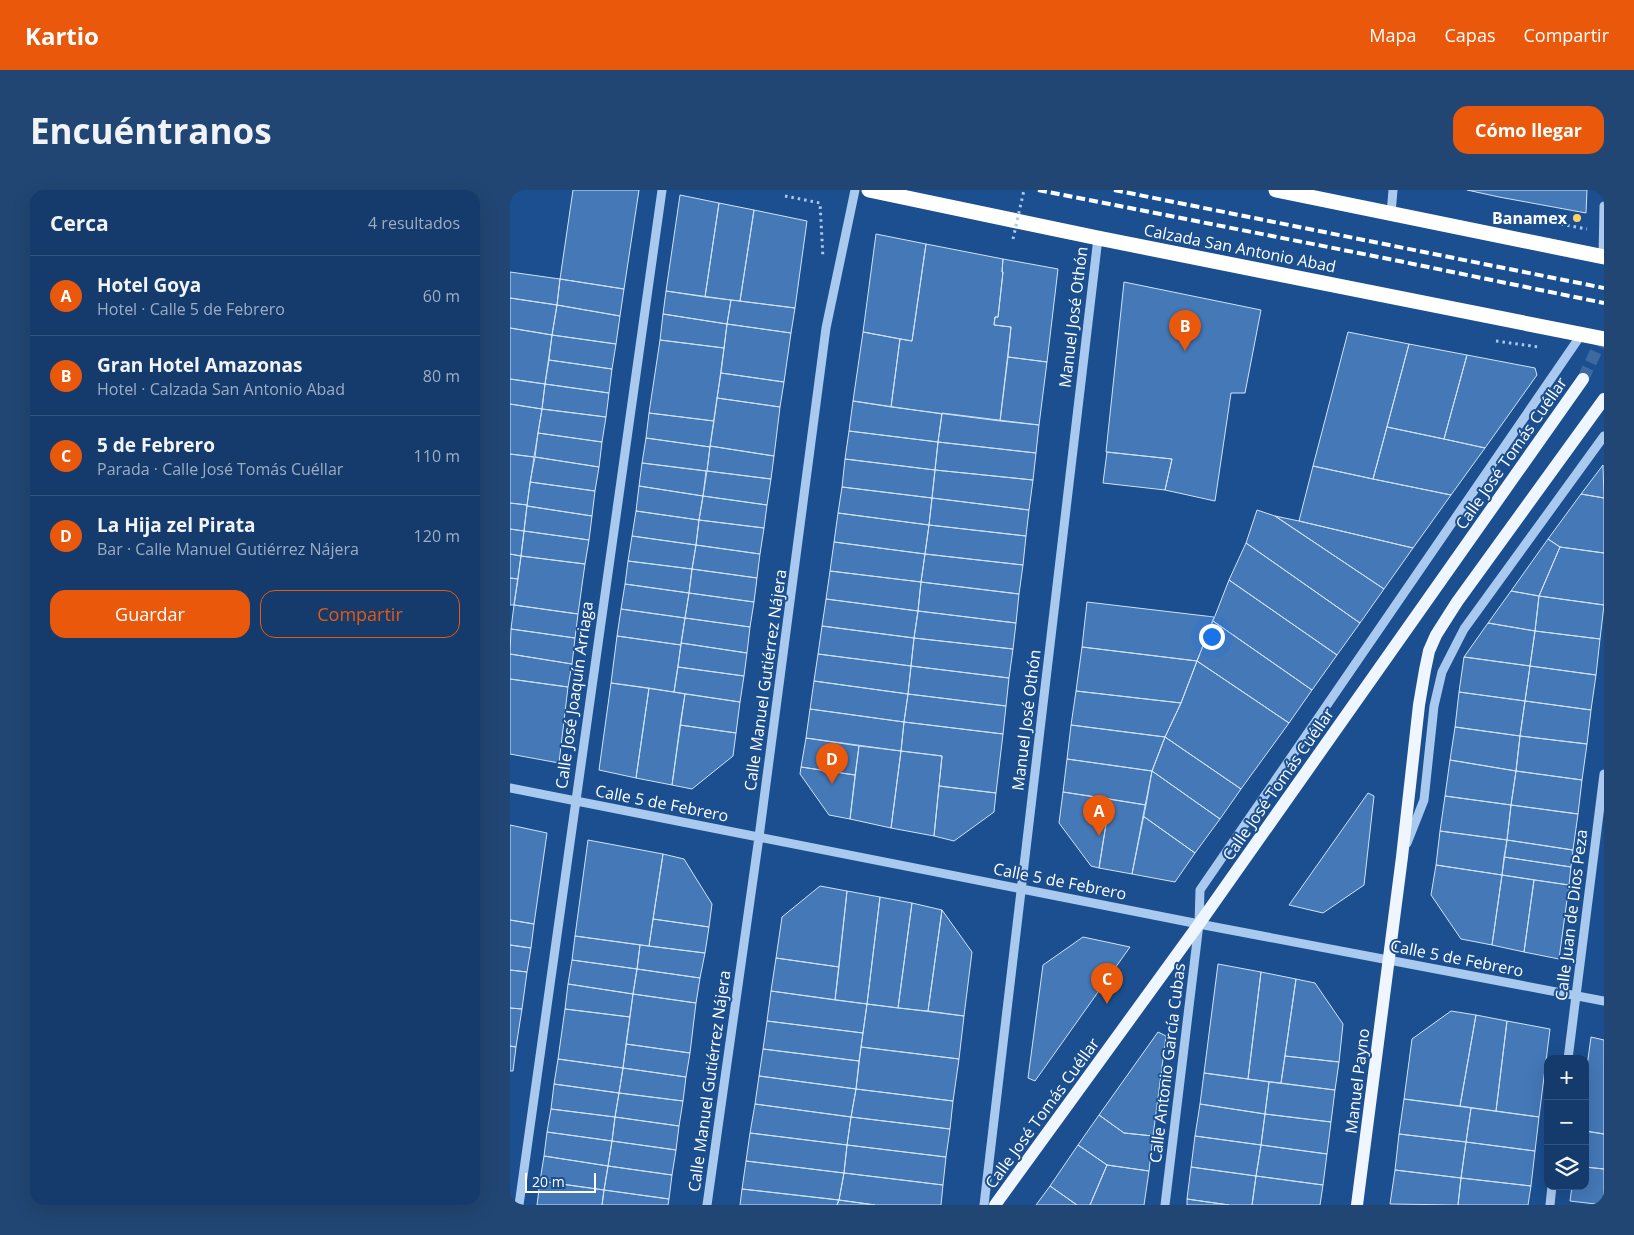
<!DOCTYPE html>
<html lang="es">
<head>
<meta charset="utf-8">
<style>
	:root { --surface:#143b6b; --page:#214673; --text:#f1f3f6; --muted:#9dadc1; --line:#33557e; --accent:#ea580c }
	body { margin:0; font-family:"Open Sans",sans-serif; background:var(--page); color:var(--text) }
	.controls { position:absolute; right:15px; bottom:15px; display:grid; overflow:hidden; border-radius:10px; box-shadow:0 5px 20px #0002 }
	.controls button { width:45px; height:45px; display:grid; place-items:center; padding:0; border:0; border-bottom:1px solid var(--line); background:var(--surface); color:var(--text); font:25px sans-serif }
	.scale { position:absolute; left:15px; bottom:12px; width:71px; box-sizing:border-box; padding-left:5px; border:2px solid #fff; border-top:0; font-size:14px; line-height:18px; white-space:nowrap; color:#fff; -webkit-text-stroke:4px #1b4f8f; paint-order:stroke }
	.you { position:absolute; left:701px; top:446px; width:18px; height:18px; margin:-12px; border:4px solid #fff; border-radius:50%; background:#1a73e8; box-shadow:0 0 0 8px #1a73e833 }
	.badge { display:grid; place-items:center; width:32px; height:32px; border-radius:50%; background:var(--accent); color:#fff; font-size:16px; font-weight:700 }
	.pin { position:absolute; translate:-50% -41px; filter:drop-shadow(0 1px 2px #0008) }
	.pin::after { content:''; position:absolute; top:26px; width:18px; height:15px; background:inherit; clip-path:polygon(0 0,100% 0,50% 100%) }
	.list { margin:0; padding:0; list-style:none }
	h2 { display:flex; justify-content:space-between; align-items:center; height:65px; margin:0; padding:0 20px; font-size:21px }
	h2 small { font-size:16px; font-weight:400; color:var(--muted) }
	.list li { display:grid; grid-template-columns:32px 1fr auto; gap:15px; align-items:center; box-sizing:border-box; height:80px; padding:0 20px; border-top:1px solid var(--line) }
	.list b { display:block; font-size:19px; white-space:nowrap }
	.list p { margin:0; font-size:16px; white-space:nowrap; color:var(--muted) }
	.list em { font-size:16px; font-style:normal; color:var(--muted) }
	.actions { display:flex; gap:10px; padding:15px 20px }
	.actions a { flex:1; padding:11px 0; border:1px solid var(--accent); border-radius:15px; text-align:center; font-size:18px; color:var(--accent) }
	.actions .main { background:var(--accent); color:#fff }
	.icon { flex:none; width:28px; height:28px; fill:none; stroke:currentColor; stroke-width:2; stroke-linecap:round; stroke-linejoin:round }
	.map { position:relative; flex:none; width:1094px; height:1015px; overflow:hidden; border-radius:15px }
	header { display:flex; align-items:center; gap:30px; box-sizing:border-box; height:70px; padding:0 25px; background:var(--accent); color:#fff }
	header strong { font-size:24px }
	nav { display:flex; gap:28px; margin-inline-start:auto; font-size:18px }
	.intro { display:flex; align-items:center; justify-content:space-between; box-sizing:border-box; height:120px; padding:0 30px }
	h1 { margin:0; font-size:35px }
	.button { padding:12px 22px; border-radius:15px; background:var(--accent); color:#fff; font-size:18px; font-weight:700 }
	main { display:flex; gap:30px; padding:0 30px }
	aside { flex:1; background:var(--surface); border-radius:15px; box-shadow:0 5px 20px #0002 }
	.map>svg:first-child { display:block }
	.building { fill:#4478b7; stroke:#cfe3fa }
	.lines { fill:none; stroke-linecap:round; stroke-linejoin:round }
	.major-tunnel { stroke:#3d69a0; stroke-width:12; stroke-dasharray:12 6; stroke-linecap:butt }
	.path { stroke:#a9c9ee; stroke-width:3; stroke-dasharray:2.5 4; stroke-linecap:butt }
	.minor { stroke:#a9c9ee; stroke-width:9 }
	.major { stroke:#f0f6ff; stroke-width:12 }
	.highway { stroke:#fff; stroke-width:15 }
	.rail { stroke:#fff; stroke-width:4; stroke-dasharray:9 4; stroke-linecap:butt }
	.path-bridge { stroke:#a9c9ee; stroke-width:3; stroke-dasharray:2.5 4; stroke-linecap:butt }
	.poi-dot { fill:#ffd166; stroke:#1b4f8f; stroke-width:2 }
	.labels { text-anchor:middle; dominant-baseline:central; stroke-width:4; stroke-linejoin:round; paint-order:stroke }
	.poi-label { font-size:16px; font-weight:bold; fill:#fff; stroke:#1b4f8f; text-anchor:end }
	.street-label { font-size:16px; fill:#fff; stroke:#1b4f8f }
</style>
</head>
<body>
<header>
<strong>Kartio</strong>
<nav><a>Mapa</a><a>Capas</a><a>Compartir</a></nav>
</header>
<div class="intro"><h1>Encuéntranos</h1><a class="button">Cómo llegar</a></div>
<main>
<aside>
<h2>Cerca<small>4 resultados</small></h2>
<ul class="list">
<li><span class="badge">A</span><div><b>Hotel Goya</b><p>Hotel · Calle 5 de Febrero</p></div><em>60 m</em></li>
<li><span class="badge">B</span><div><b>Gran Hotel Amazonas</b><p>Hotel · Calzada San Antonio Abad</p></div><em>80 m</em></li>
<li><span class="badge">C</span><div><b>5 de Febrero</b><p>Parada · Calle José Tomás Cuéllar</p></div><em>110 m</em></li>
<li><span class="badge">D</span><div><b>La Hija zel Pirata</b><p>Bar · Calle Manuel Gutiérrez Nájera</p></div><em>120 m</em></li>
</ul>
<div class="actions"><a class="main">Guardar</a><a>Compartir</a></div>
</aside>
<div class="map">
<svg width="1094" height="1015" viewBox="0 0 1094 1015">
	<rect width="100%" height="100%" fill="#1b4f8f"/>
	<path class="building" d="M63,0H129L114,99L50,89Z
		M957,0H1077L1076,23L989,7Z
		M170,5L209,13L195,107L156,101Z
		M209,13L244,20L230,111L195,107Z
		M244,20L297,31L285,118L230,111Z
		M366,44L416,54L402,151L353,142Z
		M416,54L493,69L492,82H493L488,127H485L484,135L501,137L490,231L381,217L390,149L402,151Z
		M493,69L548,79L537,172L498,167L501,137L484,135L485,127H488L493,82H492Z
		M0,82L50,89L47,115L0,108Z
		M50,89L114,99L110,126L47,115Z
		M614,92L751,120L735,203H721L705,311L655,300L662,269L596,262Z
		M156,101L221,110L217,134L153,124Z
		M0,108L47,115L42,145L0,138Z
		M221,110L285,118L281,143L217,134Z
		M47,115L110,126L106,154L42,145Z
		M153,124L217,134L214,158L150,150Z
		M217,134L281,143L274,192L211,183Z
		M0,138L42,145L35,194L0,189Z
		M353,142L390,149L381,217L343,211Z
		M838,142L899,154L863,289L803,276Z
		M42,145L106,154L102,179L39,170Z
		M150,150L214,158L204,231L139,223Z
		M899,154L957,165L934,249L877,237Z
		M957,165L1025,178L1027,185L975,258L934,249Z
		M498,167L537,172L529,235L490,231Z
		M39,170L102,179L99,203L35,194Z
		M211,183L274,192L270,217L207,208Z
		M0,189L35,194L32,219L0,214Z
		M35,194L99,203L96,227L32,219Z
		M207,208L270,217L264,266L200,256Z
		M343,211L432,224L428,252L339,241Z
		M0,214L32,219L24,267L0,264Z
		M32,219L96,227L92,252L28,243Z
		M139,223L204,231L200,257L136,248Z
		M432,223L529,235L526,263L428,252Z
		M877,237L934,249L975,258L941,305L863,289Z
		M339,241L428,252L425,280L335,269Z
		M28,243L92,252L89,277L25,267Z
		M136,248L200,257L197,281L132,273Z
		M428,252L526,263L523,290L425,280Z
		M200,256L264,266L261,289L197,281Z
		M597,262L662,269L655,300L593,293Z
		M0,264L24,267L17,315L0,313Z
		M25,267L89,277L85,301L20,292Z
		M335,269L425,280L422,308L332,297Z
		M132,273L196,281L193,306L129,296Z
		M1093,275L1094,308L1071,304Z
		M803,276L863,289L941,305L903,358L789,331Z
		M425,280L523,290L519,320L422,308Z
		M197,281L261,289L257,315L193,306Z
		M20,292L85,301L82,326L17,316Z
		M129,296L193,306L189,330L126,321Z
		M332,297L422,308L419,335L328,323Z
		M1071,304L1094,308V363L1050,357L1038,349Z
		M193,306L257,315L254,338L189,330Z
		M422,308L519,320L516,346L419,335Z
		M0,313L17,315L14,341L0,339Z
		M17,316L82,326L79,350L14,341Z
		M747,320L765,326L874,399L850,433L736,353Z
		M126,321L189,330L186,355L122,346Z
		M328,323L419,335L415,364L324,352Z
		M765,326L789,331L903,358L874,399Z
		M189,330L254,338L250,364L186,355Z
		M419,335L516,346L513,375L415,364Z
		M0,339L14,341L11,366L0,364Z
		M14,341L79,350L75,374L11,366Z
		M122,346L186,355L182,379L118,371Z
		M1038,349L1050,357L1029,406L1001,401Z
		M324,352L415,364L411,392L320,381Z
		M736,353L850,433L827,465L719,390Z
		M186,355L250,364L247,388L182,379Z
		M1050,357L1094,363V415L1029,406Z
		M0,364L11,366L8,389L0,388Z
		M415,364L513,375L509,404L411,392Z
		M11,366L75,374L68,424L4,415Z
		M118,371L182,379L179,403L115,394Z
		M182,379L247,388L244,412L179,403Z
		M320,381L411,392L408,421L316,409Z
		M0,388L8,389L4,415H0Z
		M719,390L827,465L802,500L703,431Z
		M411,392L509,404L506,433L408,421Z
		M115,394L179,403L175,428L111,419Z
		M1001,401L1029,406L1025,441L978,433Z
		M179,403L244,412L240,437L175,428Z
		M1029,406L1094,415L1090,449L1025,441Z
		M316,409L408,421L404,448L312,436Z
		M577,412L704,427L687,471L572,457Z
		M4,415L68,424L65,448L1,439Z
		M111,419L175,428L171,455L107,446Z
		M408,421L506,433L503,459L404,448Z
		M175,428L240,437L237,463L171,453Z
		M703,431L802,500L779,533L687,471Z
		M978,433L1025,441L1020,476L954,467Z
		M312,436L404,448L401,476L308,464Z
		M1,439L65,448L62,474L0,464Z
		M1025,441L1090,449L1086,485L1020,476Z
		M107,446L171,455L164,502L101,493Z
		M404,448L503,459L499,488L401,476Z
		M171,453L237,463L234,486L168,477Z
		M572,457L687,471L671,513L566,501Z
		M0,464L62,474L58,497L0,489Z
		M308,464L401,476L398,504L304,491Z
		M954,467L1020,476L1015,511L949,502Z
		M687,471L779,533L731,599L655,547L671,513Z
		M401,476L499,488L496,516L398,504Z
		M1020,476L1086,485L1081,520L1015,511Z
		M168,477L234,486L230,512L164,502Z
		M0,489L58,497L49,573L0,564Z
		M304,491L398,504L394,532L300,519Z
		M101,493L139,498L126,588L89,580Z
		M139,498L175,504L162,595L126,588Z
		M566,501L671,513L655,547L561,535Z
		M949,502L1015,511L1010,546L945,537Z
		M175,504L230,512L226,543L170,535Z
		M398,504L496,516L493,544L394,532Z
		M1015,511L1081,520L1077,554L1010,546Z
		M300,519L394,532L391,561L296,548Z
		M394,532L493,544L486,603L429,596L432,566L391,561Z
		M170,535L226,543L223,566L182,599L162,595Z
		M561,535L655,547L642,581L557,569Z
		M945,537L1010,546L1006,581L940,570Z
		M1010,546L1077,554L1072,590L1006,581Z
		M655,547L731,599L710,629L642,581Z
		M296,548L349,556L345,585L291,577Z
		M349,556L391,561L381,638L340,629Z
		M391,561L432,566L424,646L381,638Z
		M557,569L642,581L636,615L553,602Z
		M940,570L1006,581L1001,615L935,606Z
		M291,577L345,585L340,629L319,625L290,584Z
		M642,581L710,629L685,663L633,626Z
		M1006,581L1072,590L1068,624L1001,615Z
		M429,596L486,603L484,622L444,651L424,646Z
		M553,602L600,609L589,678L581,676L549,633Z
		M858,603L864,606L854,695L813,723L779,715Z
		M935,606L1001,615L997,650L930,641Z
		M600,609L636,615L622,684L589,678Z
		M1001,615L1068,624L1063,660L997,650Z
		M633,626L685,663L665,692L622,684Z
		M0,635L37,643L24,734L0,730Z
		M930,641L997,650L992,685L926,675Z
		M78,650L153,664L139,756L65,746Z
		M997,650L1063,660L1061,677L994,667Z
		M153,664L174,669L202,714L199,737L143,729Z
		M994,667L1061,677L1059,695L992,685Z
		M926,675L992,685L982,755L951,749L921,705Z
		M992,685L1024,690L1014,762L982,755Z
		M1024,690L1059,695L1049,769L1014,762Z
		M310,696L337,701L329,777L266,768L272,727Z
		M337,701L370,707L357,814L325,810Z
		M370,707L402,713L388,818L357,814Z
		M402,713L432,720L418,821L388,818Z
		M432,720L462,762L454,826L418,821Z
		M143,729L199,737L195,763L139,756Z
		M0,730L24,734L21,758L0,755Z
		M65,746L130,755L127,779L62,770Z
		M573,747L620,757L525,891L518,888L533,775Z
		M0,755L21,758L17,782L0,780Z
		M130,755L195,763L190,788L127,779Z
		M266,768L329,777L325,810L261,801Z
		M62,770L127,779L123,804L58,794Z
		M708,774L751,782L738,889L694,883Z
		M127,779L190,788L186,813L123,804Z
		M0,780L17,782L12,819L0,818Z
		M751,782L786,789L771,893L738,889Z
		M786,789L805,793L833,834L829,872L775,866Z
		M58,794L123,804L120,827L55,819Z
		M261,801L357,814L353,843L257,831Z
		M123,804L186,813L180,863L116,854Z
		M357,814L454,826L449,869L351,857Z
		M0,818L12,819L6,857L0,856Z
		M55,819L120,827L113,878L48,869Z
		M941,821L966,825L950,916L894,909L902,849Z
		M966,825L997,831L986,921L950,916Z
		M257,831L353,843L349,871L253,859Z
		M997,831L1040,839L1029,927L986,921Z
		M648,842L656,846L643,946L614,943L589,925Z
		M1081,847L1094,850V944L1075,941V891Z
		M116,854L180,863L176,887L113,878Z
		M0,856L6,857L3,881H0Z
		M351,857L449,869L443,911L346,899Z
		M253,859L349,871L346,899L249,886Z
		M775,866L829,872L825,900L771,893Z
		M48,869L113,878L109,903L44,894Z
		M113,878L176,887L173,911L109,903Z
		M694,883L759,892L755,924L690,914Z
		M249,886L346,899L341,927L245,914Z
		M759,892L825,900L821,932L755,924Z
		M44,894L109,903L105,927L41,919Z
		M346,899L443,911L440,939L341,927Z
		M109,903L173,911L169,936L105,927Z
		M894,909L961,918L956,952L889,944Z
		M245,914L341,927L337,955L240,943Z
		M690,914L755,924L751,955L685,946Z
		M961,918L1029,927L1025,961L956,952Z
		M41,919L105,927L102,951L37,942Z
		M755,924L821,932L817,964L751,955Z
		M589,925L614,943L643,946L639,981L597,975L568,955Z
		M105,927L169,936L166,960L102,951Z
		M341,927L440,939L436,967L337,955Z
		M1075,941L1094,944V979L1075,977Z
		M37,942L102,951L98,976L34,966Z
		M240,943L337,955L334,983L236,971Z
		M889,944L956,952L951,988L885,980Z
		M685,946L751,955L746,986L681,977Z
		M102,951L166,960L162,985L98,976Z
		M956,952L1025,961L1021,996L951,988Z
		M337,955L436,967L433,995L334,983Z
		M568,955L597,975L580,1015H567L540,996Z
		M751,955L817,964L813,995L746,986Z
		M34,966L98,976L94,1000L30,991Z
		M236,971L334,983L329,1010L232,999Z
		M597,975L639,981L634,1015H580Z
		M98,976L162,985L159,1009L94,1000Z
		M681,977L746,986L742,1015H719L677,1009Z
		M1075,977L1094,979V1015L1060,1011L1062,996H1075Z
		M885,980L951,988L948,1015L880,1014Z
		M334,983L433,995L431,1015H365L329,1010Z
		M746,986L813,995L810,1015H742Z
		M951,988L1021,996L1018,1015H948Z
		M30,991L94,1000L92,1015H27Z
		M540,996L567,1015H526Z
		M232,999L329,1010L327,1015H230Z
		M94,1000L159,1009L158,1015H92Z
		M677,1009L719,1015H677Z
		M329,1010L365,1015H327Z"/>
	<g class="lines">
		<path class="major-tunnel" d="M1073,189L1094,144"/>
		<path class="path" d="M275,6L310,13L313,68
			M1006,26L1077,39
			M986,151L1029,157"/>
		<path class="minor" d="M881,24L883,0
			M1093,67L1094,16
			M0,598L689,734L1094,811
			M897,653L914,610L924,516L932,482L954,439L1094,246
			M1058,869L1094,584
			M9,1015L152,0
			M197,1015L249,647L316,138L345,0
			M474,1015L588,48
			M655,1015L689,734L690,700L1071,145
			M1040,1015L1042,996"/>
		<path class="major" d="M485,1015L689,734L1073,189
			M847,1015L892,667L909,515L915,480L919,461L926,445L947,412L1094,209"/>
		<path class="highway" d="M359,0L588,48L1094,149
			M766,0L1094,67"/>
		<path class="rail" d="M528,0L874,68L1094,113
			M604,0L1094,98"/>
		<path class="path-bridge" d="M503,49L514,0"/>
	</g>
	<circle class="poi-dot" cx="1067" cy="28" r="5"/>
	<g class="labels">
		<g class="poi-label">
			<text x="1057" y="28">Banamex</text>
		</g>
		<g class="street-label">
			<text transform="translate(730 58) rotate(11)">Calzada San Antonio Abad</text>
			<text transform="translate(563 127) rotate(-83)">Manuel José Othón</text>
			<text transform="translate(1001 263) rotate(-55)">Calle José Tomás Cuéllar</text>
			<text transform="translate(255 490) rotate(-82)">Calle Manuel Gutiérrez Nájera</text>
			<text transform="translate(64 505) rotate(-82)">Calle José Joaquín Arriaga</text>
			<text transform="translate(516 530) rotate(-83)">Manuel José Othón</text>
			<text transform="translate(768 594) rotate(-55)">Calle José Tomás Cuéllar</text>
			<text transform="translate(152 613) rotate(11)">Calle 5 de Febrero</text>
			<text transform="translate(550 691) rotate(11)">Calle 5 de Febrero</text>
			<text transform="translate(1061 725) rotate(-83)">Calle Juan de Dios Peza</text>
			<text transform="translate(947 768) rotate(11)">Calle 5 de Febrero</text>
			<text transform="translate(657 873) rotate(-83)">Calle Antonio García Cubas</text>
			<text transform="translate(199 891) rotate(-82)">Calle Manuel Gutiérrez Nájera</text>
			<text transform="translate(847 891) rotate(-83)">Manuel Payno</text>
			<text transform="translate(532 923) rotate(-54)">Calle José Tomás Cuéllar</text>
		</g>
	</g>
</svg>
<div class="controls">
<button>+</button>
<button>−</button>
<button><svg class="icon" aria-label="layers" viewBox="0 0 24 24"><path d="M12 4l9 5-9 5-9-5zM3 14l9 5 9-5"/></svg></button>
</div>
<div class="scale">20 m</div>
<div class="you"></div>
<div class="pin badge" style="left:589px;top:646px">A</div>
<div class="pin badge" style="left:675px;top:161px">B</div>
<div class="pin badge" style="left:597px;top:814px">C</div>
<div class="pin badge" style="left:322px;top:594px">D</div>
</div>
</main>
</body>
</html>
